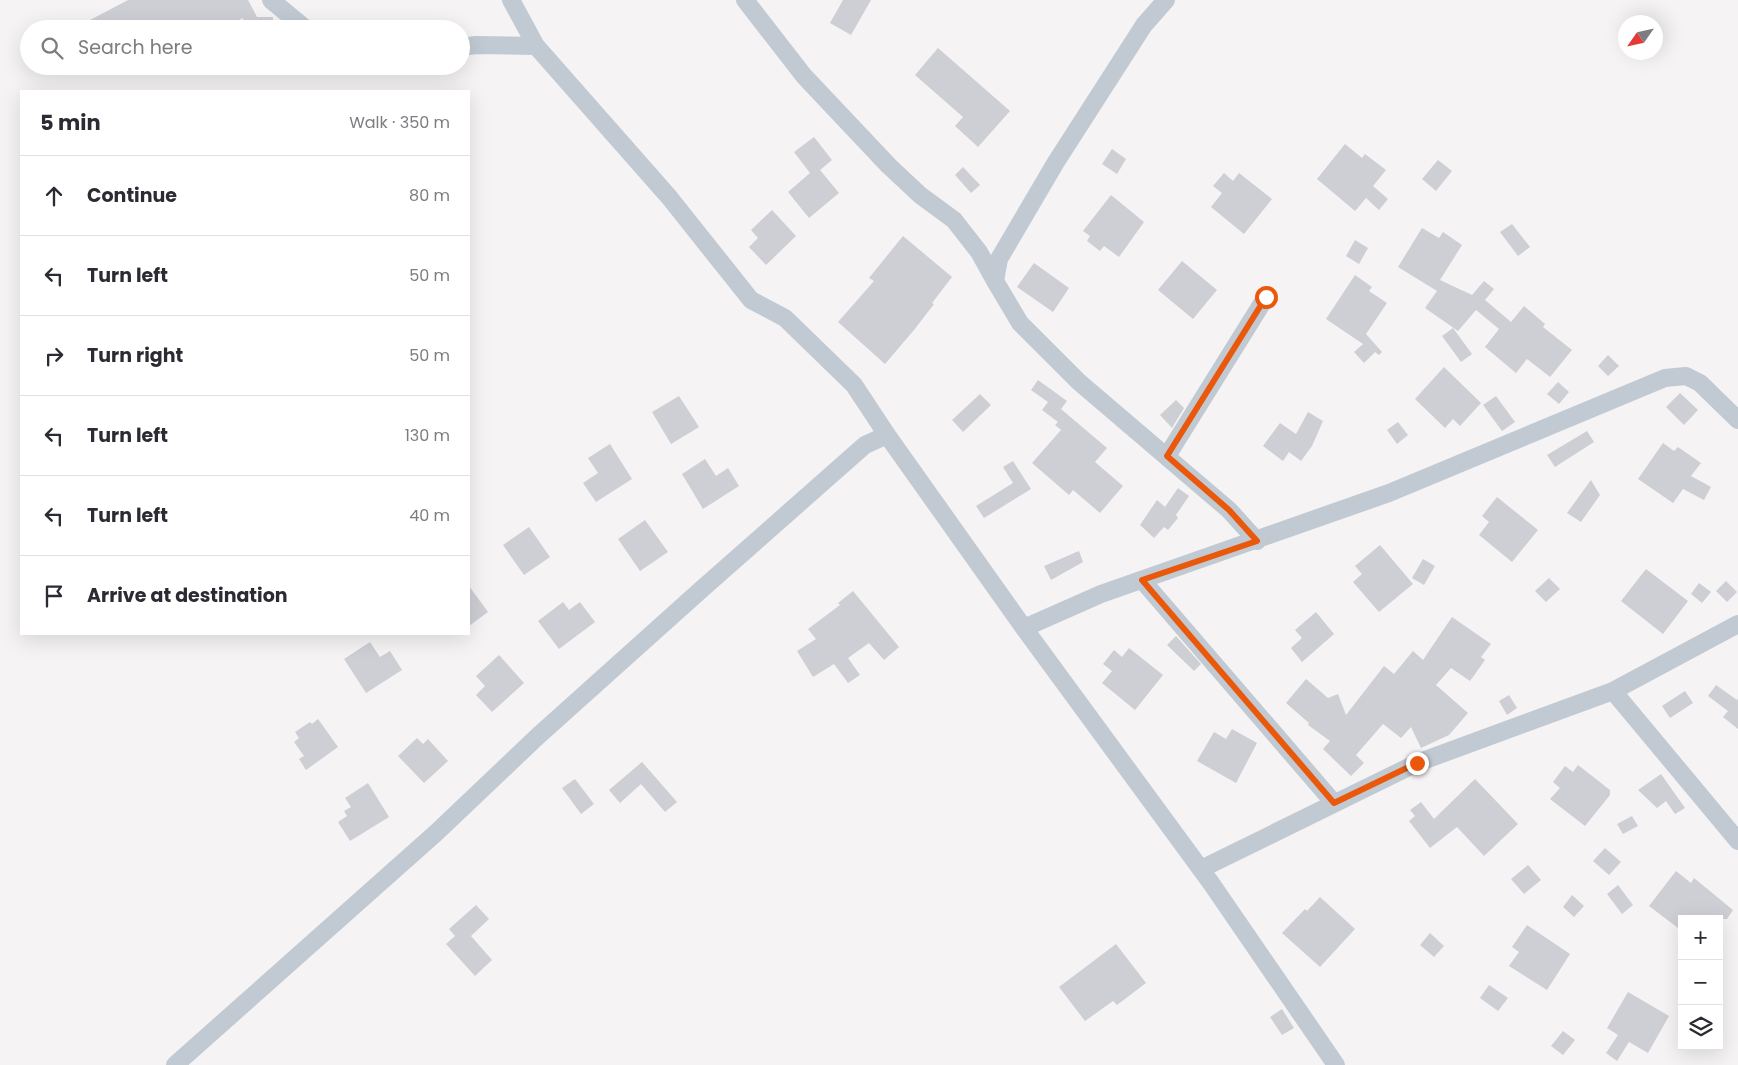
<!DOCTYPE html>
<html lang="en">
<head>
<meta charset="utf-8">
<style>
	:root { --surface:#fff; --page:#f7f7f7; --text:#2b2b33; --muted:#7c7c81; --line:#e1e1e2 }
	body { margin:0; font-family:Poppins,sans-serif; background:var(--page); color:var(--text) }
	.controls { position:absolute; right:15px; bottom:15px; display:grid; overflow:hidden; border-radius:0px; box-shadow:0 5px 20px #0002 }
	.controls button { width:45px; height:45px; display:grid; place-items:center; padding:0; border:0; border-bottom:1px solid var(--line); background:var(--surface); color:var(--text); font:25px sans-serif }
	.compass { position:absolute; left:1618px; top:15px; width:45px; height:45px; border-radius:50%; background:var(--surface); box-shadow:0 5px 20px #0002; rotate:236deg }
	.stop { position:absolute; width:15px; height:15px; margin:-11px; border:4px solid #ea580c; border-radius:50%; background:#fff }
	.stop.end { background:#ea580c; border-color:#fff; box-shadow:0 1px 5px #0008 }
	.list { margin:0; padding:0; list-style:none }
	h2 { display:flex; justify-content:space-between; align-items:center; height:65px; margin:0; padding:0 20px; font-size:21px }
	h2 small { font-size:16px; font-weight:400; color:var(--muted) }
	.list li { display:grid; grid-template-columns:32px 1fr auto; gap:15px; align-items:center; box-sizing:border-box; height:80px; padding:0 20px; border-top:1px solid var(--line) }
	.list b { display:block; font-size:19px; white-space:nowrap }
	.list em { font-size:16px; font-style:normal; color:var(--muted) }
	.icon { flex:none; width:28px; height:28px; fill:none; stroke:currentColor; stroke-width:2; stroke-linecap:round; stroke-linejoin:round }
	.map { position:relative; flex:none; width:1738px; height:1065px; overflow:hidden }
	.search { position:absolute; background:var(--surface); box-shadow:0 5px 20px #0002; left:20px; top:20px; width:450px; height:55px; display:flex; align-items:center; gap:12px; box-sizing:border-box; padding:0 18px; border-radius:28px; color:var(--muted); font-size:19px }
	.panel { position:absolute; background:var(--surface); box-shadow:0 5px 20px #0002; left:20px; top:90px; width:450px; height:545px; border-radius:0px }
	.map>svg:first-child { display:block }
	.building { fill:#cdcfd5 }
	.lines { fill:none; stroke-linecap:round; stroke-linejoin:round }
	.street { stroke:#c1cad2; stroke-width:18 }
	.route { stroke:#ea580c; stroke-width:6 }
</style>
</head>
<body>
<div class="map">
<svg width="1738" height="1065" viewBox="0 0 1738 1065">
	<rect width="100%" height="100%" fill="#f5f3f3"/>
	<path class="building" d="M128,0H248L257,17H273V29H244L243,18L221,29H73Z
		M843,0H871L851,35L830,23Z
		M938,48L1010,111L978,147L955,126L963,117L915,75Z
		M814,137L832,160L820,170L839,193L809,218L788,192L810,173L794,152Z
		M1345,144L1362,158L1365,154L1386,170L1373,186L1388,199L1379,210L1366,198L1355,211L1317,179Z
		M1112,149L1126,159L1117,174L1102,164Z
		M1438,160L1452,171L1436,191L1422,179Z
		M963,167L980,185L971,193L955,175Z
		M1224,173L1233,181L1239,173L1272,199L1244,234L1211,207L1222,193L1213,186Z
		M1111,195L1144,222L1119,257L1104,246L1100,251L1087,241L1090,236L1083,231Z
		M772,210L796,236L766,265L749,247L758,238L751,230Z
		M1512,224L1530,247L1518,256L1500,232Z
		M1422,228L1439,238L1443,232L1462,245L1440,280L1472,295L1484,281L1494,289L1485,300L1511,322L1524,306L1545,324L1543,327L1572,350L1550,377L1527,359L1516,373L1485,347L1499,329L1476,310L1458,331L1425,308L1437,291L1398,267Z
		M903,236L952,277L932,303L934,304L914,330L885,364L838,322L874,281L869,278Z
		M1355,240L1368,248L1359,264L1346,256Z
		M1182,261L1217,290L1193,319L1158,290Z
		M1034,263L1069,288L1053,312L1017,287Z
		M1355,275L1372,287L1369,291L1387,303L1366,334L1382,352L1379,355L1375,352L1364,363L1354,352L1363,344L1326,319Z
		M1453,328L1472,354L1461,362L1442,336Z
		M1608,355L1619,366L1608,376L1598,366Z
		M1444,367L1481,403L1460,426L1453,419L1445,428L1415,399Z
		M1038,380L1067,401L1061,409L1107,448L1095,462L1123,486L1100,513L1073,490L1069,495L1032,463L1061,430L1055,425L1058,422L1042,410L1048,402L1031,390Z
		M1558,382L1569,392L1559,404L1547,394Z
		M1680,393L1698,410L1684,425L1666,407Z
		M980,394L991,405L963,432L952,420Z
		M679,396L699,427L671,444L652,412Z
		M1496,396L1515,422L1502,431L1483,405Z
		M1176,400L1184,408L1172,428L1160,415Z
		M1308,412L1323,421L1312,446L1301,461L1289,452L1283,461L1263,446L1280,423L1296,434Z
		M1398,422L1408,435L1397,444L1387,430Z
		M1587,431L1594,442L1555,467L1547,455Z
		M1663,443L1674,451L1678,447L1701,463L1691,476L1711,487L1704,500L1683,489L1673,503L1638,479Z
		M610,444L632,479L596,502L583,483L598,473L588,458Z
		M705,459L716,476L728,468L739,486L703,509L682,474Z
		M1013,461L1031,489L984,518L976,506L1013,483L1003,467Z
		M1591,480L1600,495L1581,522L1567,513Z
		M1178,488L1189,496L1176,515L1178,518L1168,530L1164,527L1154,538L1140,525L1157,500L1165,507Z
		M1497,497L1538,530L1512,562L1479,535L1489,522L1482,516Z
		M645,520L668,552L640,571L618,539Z
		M529,527L550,557L524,575L503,545Z
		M1380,545L1413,584L1379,612L1353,582L1362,574L1355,566Z
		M1079,551L1083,562L1051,580L1044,566Z
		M1423,559L1435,566L1424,585L1412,578Z
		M1646,569L1688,601L1663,634L1621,601Z
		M1549,578L1560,589L1546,602L1535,591Z
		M1726,581L1737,592L1727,602L1716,591Z
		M1699,583L1711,592L1702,603L1691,594Z
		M469,586L488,612L469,626Z
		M853,591L899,647L884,660L869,643L848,658L860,675L848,683L834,664L813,677L797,651L816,639L808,629L840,605L838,603Z
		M563,602L569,610L580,602L595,622L559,649L538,621Z
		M1316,612L1334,634L1302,662L1291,648L1302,638L1295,630Z
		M1452,617L1491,644L1481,657L1485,660L1470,681L1451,668L1436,685L1468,713L1449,735L1421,748L1411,727L1401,738L1383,724L1356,755L1364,763L1351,776L1323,749L1330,741L1308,725L1309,723L1286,703L1306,679L1328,698L1338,694L1346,715L1384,666L1394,674L1413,651L1423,660Z
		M1176,636L1201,664L1194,671L1167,645Z
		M370,642L380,657L390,651L402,670L366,693L344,659Z
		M1129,648L1163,675L1135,710L1102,683L1112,671L1103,664L1114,650L1122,657Z
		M499,655L524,683L492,712L476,695L485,686L476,676Z
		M1716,685L1737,700L1738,698V729L1723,717L1728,711L1708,696Z
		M1685,691L1693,703L1670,718L1662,706Z
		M1509,695L1517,708L1507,715L1499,701Z
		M318,719L338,747L306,770L299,759L304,756L294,742L299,738L295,732L310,722L312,724Z
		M1232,729L1257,743L1236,783L1197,761L1214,732L1226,739Z
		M417,738L423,744L428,739L448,761L424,783L398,756Z
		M642,762L677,802L665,812L641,784L620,803L609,790Z
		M1578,765L1610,790V795L1585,826L1550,799L1560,788L1553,782L1565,766L1573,772Z
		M1661,774L1685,808L1675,814L1666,801L1657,808L1638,790Z
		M575,779L594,804L581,814L562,788Z
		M1475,779L1518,824L1484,856L1457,827L1430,848L1409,821L1415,816L1410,810L1421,802L1434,819Z
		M368,783L389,817L350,841L338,822L347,816L344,811L351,807L345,798Z
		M1632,816L1638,826L1623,834L1617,824Z
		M1605,848L1621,862L1609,875L1593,861Z
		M1528,865L1541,880L1524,894L1511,879Z
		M1676,871L1691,883L1694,878L1733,910L1727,919H1682V931L1649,906Z
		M1618,885L1633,905L1622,914L1607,894Z
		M1572,895L1584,906L1574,917L1563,907Z
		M1320,897L1355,929L1320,967L1282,933L1305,909L1307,911Z
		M476,905L489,919L471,936L492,960L475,976L446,944L455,936L449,929Z
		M1527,925L1570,954L1547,990L1509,966L1519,952L1512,947Z
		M1430,933L1444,946L1434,957L1420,945Z
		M1116,944L1146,983L1117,1005L1113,1001L1085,1021L1059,987Z
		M1489,985L1508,998L1498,1011L1480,998Z
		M1628,992L1669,1016L1648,1053L1629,1042L1617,1061L1606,1053L1618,1035L1607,1028Z
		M1282,1009L1294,1028L1282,1035L1270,1017Z
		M1563,1031L1575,1040L1563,1055L1551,1046Z"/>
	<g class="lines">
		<path class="street" d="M271,0L306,29
			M511,0L536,46L669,197L751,300L785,318L854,385L887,435
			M745,0L804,76L889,166L920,195L954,220L979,252L995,281
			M1166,0L1144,25L1056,162L999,259L995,281L1020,323L1079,382L1229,510L1257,541
			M461,47L476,45L536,46
			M1167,456L1266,297
			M1142,580L1334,803
			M1024,628L1101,594L1389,493L1665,378L1686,376L1700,383L1738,420
			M1613,691L1738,841
			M1201,869L1417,763L1613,691L1738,624
			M175,1065L437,832L538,736L703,588L865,445L887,435L1024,628L1211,883L1336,1065"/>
	</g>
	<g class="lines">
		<path class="route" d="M1266,297L1167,456L1229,510L1257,541L1142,580L1334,803L1417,763"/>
	</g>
</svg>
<div class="controls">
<button>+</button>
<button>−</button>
<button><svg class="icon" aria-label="layers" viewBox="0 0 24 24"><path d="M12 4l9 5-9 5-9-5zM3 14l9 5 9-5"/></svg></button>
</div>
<svg class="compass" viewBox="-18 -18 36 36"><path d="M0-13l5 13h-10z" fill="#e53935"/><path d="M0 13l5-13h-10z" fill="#7c7c81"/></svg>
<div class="stop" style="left:1266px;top:297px"></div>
<div class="stop end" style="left:1417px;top:763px"></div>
<div class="search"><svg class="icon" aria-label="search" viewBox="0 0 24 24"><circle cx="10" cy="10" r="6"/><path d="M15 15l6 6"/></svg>Search here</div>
<section class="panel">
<h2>5 min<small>Walk · 350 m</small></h2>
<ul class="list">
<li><svg class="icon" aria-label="ahead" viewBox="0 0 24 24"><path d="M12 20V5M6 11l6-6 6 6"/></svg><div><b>Continue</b></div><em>80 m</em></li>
<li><svg class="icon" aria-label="left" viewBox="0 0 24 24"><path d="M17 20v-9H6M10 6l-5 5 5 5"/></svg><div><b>Turn left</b></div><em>50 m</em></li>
<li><svg class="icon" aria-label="right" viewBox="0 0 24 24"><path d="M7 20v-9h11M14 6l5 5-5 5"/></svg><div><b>Turn right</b></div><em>50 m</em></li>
<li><svg class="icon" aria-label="left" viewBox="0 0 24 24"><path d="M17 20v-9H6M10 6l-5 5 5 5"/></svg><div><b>Turn left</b></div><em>130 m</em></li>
<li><svg class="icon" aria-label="left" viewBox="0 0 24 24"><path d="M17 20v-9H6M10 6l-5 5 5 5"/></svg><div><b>Turn left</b></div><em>40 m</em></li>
<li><svg class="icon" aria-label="arrive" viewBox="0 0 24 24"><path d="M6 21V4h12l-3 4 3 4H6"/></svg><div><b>Arrive at destination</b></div></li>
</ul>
</section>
</div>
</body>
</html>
